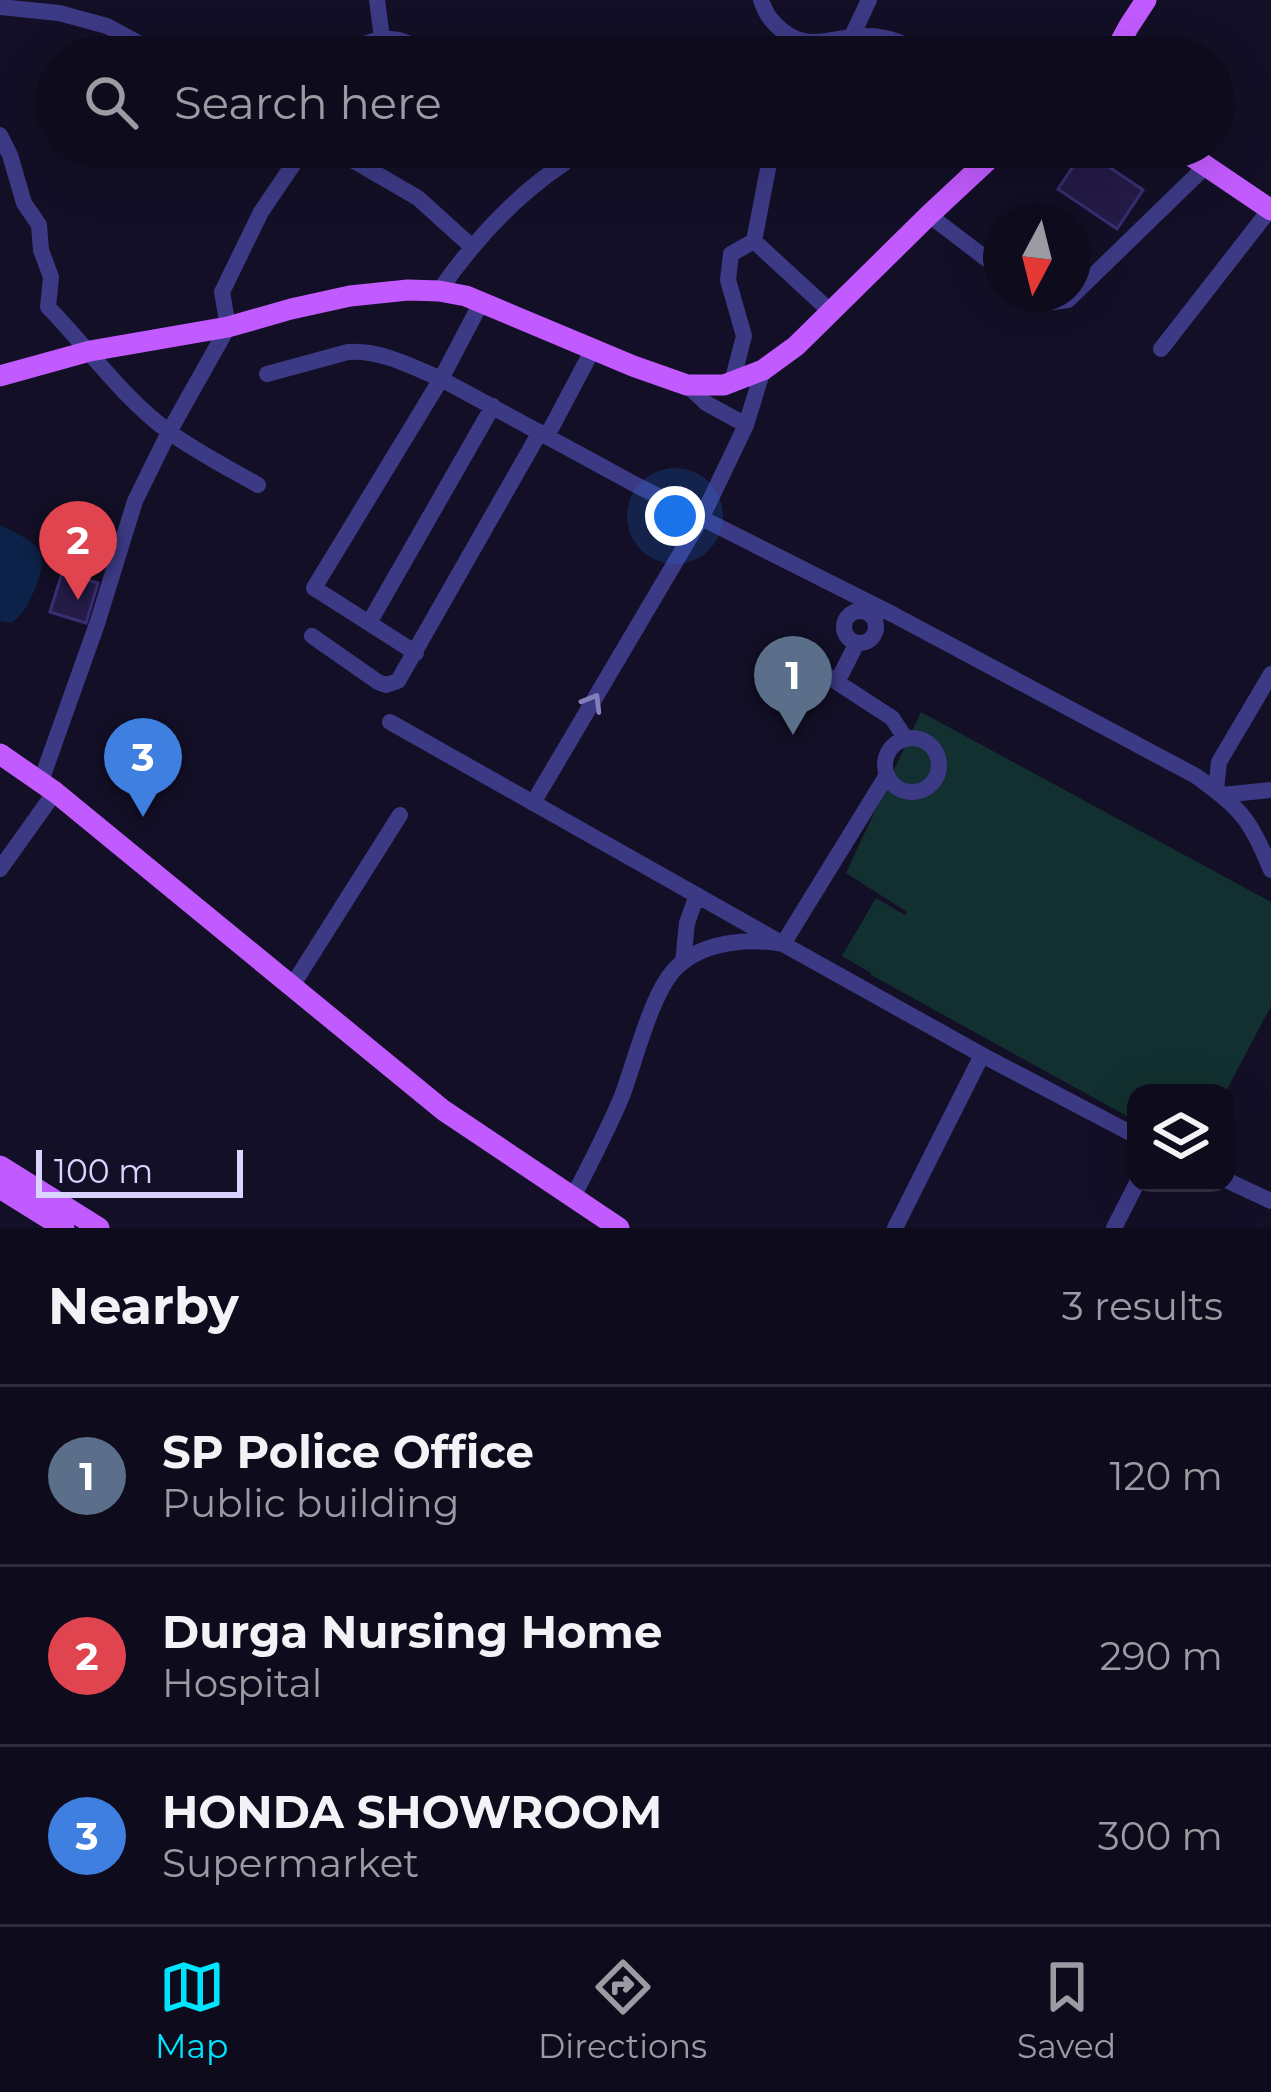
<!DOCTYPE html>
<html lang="en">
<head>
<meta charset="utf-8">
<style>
	:root { --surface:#0e0b1c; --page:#171425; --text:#f1f3f6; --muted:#9b9ba3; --line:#2e2b3b; --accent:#00e5ff }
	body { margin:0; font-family:Montserrat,sans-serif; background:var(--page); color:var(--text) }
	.controls { position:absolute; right:36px; bottom:36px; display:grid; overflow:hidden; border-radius:24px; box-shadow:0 12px 48px #0002 }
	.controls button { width:108px; height:108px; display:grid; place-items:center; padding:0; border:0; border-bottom:3px solid var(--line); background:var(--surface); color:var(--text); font:60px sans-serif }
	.compass { position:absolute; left:983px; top:204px; width:108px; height:108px; border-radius:50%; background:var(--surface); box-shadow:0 12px 48px #0002; rotate:187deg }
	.scale { position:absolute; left:36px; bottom:30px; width:207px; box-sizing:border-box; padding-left:12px; border:6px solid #d9d4ff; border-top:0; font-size:33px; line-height:42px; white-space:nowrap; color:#d9d4ff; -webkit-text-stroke:9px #130f26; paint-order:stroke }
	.you { position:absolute; left:675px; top:516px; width:42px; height:42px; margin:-30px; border:9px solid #fff; border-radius:50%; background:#1a73e8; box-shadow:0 0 0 18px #1a73e833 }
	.badge { display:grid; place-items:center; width:78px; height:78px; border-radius:50%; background:var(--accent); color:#fff; font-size:39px; font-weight:700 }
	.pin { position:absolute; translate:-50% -99px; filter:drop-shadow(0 3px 6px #0008) }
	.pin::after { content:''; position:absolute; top:63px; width:42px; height:36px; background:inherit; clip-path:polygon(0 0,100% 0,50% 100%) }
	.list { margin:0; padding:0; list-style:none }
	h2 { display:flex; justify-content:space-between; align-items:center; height:156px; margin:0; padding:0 48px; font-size:51px }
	h2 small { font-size:39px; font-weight:400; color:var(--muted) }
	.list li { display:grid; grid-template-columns:78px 1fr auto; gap:36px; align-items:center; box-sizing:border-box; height:180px; padding:0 48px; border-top:3px solid var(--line) }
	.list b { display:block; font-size:45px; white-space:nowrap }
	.list p { margin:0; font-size:39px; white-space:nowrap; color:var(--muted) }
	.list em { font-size:39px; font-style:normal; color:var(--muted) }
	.icon { flex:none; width:66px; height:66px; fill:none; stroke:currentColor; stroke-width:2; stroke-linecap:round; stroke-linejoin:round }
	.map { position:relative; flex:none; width:1271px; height:1228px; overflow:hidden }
	.search { position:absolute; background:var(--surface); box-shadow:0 12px 48px #0002; left:36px; right:36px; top:36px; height:132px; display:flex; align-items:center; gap:30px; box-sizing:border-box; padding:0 42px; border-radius:66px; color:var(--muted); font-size:45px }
	.sheet { height:696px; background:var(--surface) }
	nav { display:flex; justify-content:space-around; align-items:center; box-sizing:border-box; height:168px; border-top:3px solid var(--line); background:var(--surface); font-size:33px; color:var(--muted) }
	nav a { display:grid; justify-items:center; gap:6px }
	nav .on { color:var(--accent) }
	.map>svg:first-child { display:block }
	.green { fill:#12302f }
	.water { fill:#0c2248 }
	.building { fill:#241b47; stroke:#3b2d73; stroke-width:3 }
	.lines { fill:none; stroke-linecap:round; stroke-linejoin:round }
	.minor { stroke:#3d3a85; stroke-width:16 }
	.major { stroke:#c25bff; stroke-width:21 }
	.oneway { stroke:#837fbc }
</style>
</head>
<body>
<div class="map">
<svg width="1271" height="1228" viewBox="0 0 1271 1228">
	<rect width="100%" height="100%" fill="#130f26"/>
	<path class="green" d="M921,712L1271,902V1006L1225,1093H1136V1121L871,975V973L842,956L876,898L905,915L907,912L846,873Z"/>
	<path class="water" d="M0,525C36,543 53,549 34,591C28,604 23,615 11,623L0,621Z"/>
	<path class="building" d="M1084,150L1143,190L1117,229L1058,189Z
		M62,573L98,583L86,623L50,612Z"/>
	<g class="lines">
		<path class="minor" d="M377,0L382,38
			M761,0C765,11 768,17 776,25C807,56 831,35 868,36C891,36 913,48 934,57
			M0,7L59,13L107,26L164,57
			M851,38L869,0
			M325,57L382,38L399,40L449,57
			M0,135L10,155L24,203L39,225L41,250L51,277L48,307C88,348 121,396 168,431C195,451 228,468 258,485
			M330,147L418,198L471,246
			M764,147L771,153L754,241L831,312
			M929,215L1001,270
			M439,291C469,248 504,208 545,177C559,167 571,159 583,147
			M1035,294L1052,302L1068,300L1206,166
			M482,301L441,379L638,486L894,615L1196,776C1241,809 1250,818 1271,870
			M1161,349L1271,208
			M267,374L348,352C381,350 411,366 441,379L314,588L416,653
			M732,382L744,336L728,280L731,254L754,241
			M687,385L706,403L746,425
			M547,436L593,349
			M844 627a16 16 0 1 1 32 0a16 16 0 1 1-32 0Z
			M369,623L493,406
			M312,636L378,682L386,685L398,681L540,432
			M829,677L892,718L906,739
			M837,682L857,643
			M390,722L783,944L887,775
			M885 765a27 27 0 1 1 54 0a27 27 0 1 1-54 0Z
			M41,781L97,624L135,501L169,432L228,327L222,292L261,212L305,147
			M1216,790L1219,762L1271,674
			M1222,795L1271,790
			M533,803L702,517L746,425L763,370
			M0,869L55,792
			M683,962L687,923L697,895
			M292,986L400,815
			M1226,1180L1271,1201
			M573,1197C590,1164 608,1130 622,1096C635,1062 652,990 677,967C704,941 749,938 783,944L982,1055L1136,1136
			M895,1228L982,1055
			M1114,1228L1137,1183"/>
		<path class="major" d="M1112,57L1129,26L1146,0
			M1178,147L1271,210
			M0,376L90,351L228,327L291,309L350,296L408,290L439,291L466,296L633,366L687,385H724L763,370L796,346L929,215L1002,147
			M0,754L55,792L443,1110L619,1228
			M0,1166L99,1228
			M0,1188L64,1228"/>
	</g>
	<defs><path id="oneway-chevron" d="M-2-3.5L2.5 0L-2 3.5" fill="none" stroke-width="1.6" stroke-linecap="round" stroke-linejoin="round" transform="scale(3)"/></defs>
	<use class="oneway" href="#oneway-chevron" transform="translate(593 702) rotate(-59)"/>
</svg>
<div class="controls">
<button><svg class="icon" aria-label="layers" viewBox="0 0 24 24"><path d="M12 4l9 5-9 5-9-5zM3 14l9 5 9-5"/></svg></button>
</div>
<svg class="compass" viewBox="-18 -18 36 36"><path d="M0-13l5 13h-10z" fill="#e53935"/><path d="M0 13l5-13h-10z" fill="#9b9ba3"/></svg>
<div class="scale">100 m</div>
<div class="you"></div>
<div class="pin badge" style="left:793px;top:735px;background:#5c6f8a">1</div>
<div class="pin badge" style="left:78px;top:600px;background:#e0444e">2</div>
<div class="pin badge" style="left:143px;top:817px;background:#3f7fe0">3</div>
<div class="search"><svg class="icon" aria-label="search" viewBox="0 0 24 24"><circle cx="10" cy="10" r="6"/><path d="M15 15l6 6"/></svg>Search here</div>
</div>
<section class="sheet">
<h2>Nearby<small>3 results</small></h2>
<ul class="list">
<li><span class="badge" style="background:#5c6f8a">1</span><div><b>SP Police Office</b><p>Public building</p></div><em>120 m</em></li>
<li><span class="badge" style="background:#e0444e">2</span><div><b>Durga Nursing Home</b><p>Hospital</p></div><em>290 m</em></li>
<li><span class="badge" style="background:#3f7fe0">3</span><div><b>HONDA SHOWROOM</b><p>Supermarket</p></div><em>300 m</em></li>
</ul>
</section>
<nav>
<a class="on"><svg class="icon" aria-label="map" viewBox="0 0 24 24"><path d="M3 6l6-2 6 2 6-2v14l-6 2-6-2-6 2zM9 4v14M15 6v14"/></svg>Map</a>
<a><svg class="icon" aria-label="directions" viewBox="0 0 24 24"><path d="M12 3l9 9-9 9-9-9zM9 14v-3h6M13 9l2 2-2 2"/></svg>Directions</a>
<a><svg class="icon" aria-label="saved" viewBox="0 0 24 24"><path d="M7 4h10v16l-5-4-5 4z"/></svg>Saved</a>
</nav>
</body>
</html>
